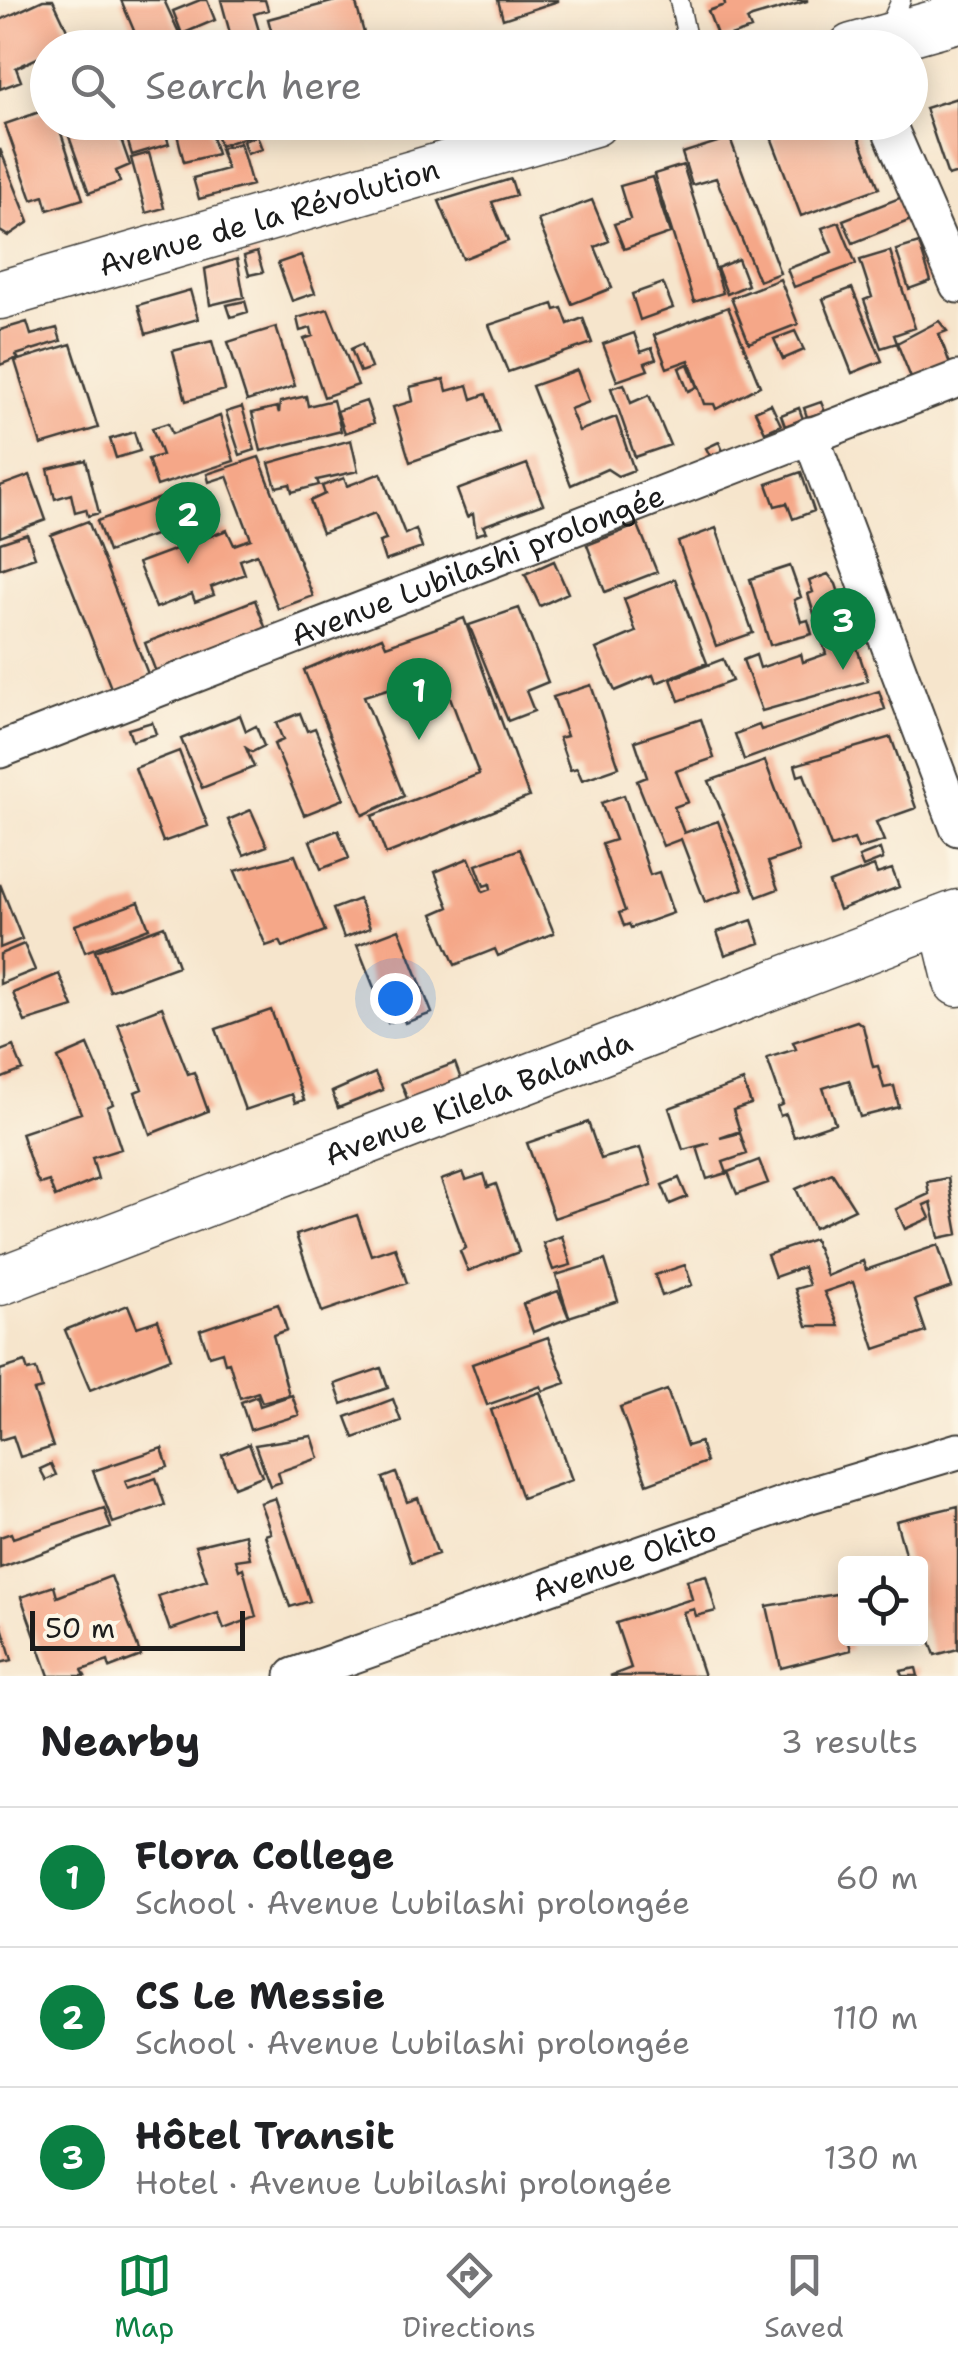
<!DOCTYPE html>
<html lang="en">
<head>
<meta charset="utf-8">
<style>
	:root { --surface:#fff; --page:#f2f2f2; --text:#202124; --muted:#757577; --line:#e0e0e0; --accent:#0b8043 }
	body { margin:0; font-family:"Shantell Sans",sans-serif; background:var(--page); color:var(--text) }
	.controls { position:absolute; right:30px; bottom:30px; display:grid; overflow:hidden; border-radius:10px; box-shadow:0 5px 25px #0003 }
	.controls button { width:90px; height:90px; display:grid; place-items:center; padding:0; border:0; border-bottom:2px solid var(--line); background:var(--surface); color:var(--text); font:50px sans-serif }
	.scale { position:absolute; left:30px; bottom:25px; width:215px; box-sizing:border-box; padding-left:10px; border:5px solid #1c1c1c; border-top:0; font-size:28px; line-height:35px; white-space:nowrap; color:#1c1c1c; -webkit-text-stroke:8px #fcf5e5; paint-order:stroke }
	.you { position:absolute; left:395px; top:998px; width:35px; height:35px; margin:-25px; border:8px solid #fff; border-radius:50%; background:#1a73e8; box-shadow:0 0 0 15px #1a73e833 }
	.badge { display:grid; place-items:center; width:65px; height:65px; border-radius:50%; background:var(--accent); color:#fff; font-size:32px; font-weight:700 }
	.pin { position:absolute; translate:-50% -82px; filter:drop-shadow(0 2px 5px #0008) }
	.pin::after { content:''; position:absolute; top:52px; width:35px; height:30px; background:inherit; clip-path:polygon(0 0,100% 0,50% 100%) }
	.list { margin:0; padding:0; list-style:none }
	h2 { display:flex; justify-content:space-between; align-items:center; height:130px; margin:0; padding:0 40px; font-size:42px }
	h2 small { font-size:32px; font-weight:400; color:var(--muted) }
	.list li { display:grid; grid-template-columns:65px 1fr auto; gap:30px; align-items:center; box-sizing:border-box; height:140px; padding:0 40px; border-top:2px solid var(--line) }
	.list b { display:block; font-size:38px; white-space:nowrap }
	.list p { margin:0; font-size:32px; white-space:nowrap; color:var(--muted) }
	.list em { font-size:32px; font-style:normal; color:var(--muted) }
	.icon { flex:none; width:55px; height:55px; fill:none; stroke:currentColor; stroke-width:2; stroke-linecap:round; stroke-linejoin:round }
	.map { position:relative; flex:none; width:958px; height:1676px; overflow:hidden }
	.search { position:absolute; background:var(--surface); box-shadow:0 5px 25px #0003; left:30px; right:30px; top:30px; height:110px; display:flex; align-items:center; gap:25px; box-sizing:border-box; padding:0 35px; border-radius:55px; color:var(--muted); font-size:38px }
	.sheet { height:550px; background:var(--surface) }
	nav { display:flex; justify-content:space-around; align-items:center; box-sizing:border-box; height:140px; border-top:2px solid var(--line); background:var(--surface); font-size:28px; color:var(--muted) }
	nav a { display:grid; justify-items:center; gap:5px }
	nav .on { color:var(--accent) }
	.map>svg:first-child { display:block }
	.building { fill:#f5a788 }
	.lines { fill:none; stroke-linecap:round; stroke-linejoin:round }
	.lane-casing { stroke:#3d3a36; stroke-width:21 }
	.street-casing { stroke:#3d3a36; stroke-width:39 }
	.secondary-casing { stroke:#3d3a36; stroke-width:51 }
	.lane { stroke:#fff; stroke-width:18 }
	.street { stroke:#fff; stroke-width:35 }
	.secondary { stroke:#fff; stroke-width:48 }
	.labels { text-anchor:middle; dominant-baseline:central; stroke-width:9; stroke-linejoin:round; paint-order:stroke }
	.street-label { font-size:30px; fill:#1c1c1c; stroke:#fcf5e5 }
</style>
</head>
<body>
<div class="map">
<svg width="958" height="1676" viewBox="0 0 958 1676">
	<rect width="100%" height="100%" fill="#fcf5e5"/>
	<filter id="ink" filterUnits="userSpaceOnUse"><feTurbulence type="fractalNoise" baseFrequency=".01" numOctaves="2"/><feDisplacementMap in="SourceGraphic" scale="20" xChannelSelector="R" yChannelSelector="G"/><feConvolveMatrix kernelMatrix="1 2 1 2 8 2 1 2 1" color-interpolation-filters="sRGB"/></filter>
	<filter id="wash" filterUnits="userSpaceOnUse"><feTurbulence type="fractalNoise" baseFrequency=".0048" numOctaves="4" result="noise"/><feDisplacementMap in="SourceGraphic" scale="40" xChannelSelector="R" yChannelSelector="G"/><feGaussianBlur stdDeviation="2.25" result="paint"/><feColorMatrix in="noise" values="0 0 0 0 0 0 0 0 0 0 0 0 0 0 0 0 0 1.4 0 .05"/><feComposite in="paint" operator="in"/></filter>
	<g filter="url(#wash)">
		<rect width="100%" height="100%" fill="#f6e5cc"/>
		<g id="blocks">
			<path class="building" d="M43,0H53L73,42L48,48V53L16,68L21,81L0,89V20Z
				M121,0H164L180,35L151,48H130L126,37L135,33Z
				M200,0H207L215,20L182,34L173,11Z
				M221,0H265L268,10L254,14L264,48H234Z
				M339,0H355L368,48H276L268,19Z
				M498,0H558V1L503,19Z
				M724,0H807V1L752,17L747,20L751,29L719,40L708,11L725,5Z
				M226,38L229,48H198V47Z
				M957,98L958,173L948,176L925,108Z
				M48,109V122H115L130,165L116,171L120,182L89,193L66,128L60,130L83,199L48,210L44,196L32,200L5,124Z
				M122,122H162L169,144L132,155Z
				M174,122H208L217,154L184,162Z
				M212,122H251L255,134L220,146Z
				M810,122H819L822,130L853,122L879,188L801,216L771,137Z
				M257,136L262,149L247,154L243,141Z
				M730,138L780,273L759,281L716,178L692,185L682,153Z
				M240,143L252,185L199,199L193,178L227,169L220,149Z
				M0,149L29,222L8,236L0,231Z
				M149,153L164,208L146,213L131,158Z
				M683,165L723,293L694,302L654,174Z
				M652,177L670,233L624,249L614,224L630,219L620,186Z
				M511,179L516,195L492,202L508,241L463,259L439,201Z
				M902,197L911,220L853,243L843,220Z
				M592,200L609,241L595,247L612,288L572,304L538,220Z
				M839,222L856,264L794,287L787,269L832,252L822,228Z
				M919,243L931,281L909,289L896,250Z
				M890,251L915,328L894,335L897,343L881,348L864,300L872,297L860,260Z
				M257,252L263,272L249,275L244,256Z
				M301,255L315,293L292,301L278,263Z
				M237,259L244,297L210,305L205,269Z
				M738,259L748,285L727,294L717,268Z
				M780,279L798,324L749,343L731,298Z
				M663,283L673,308L640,320L632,294Z
				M852,288L882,361L852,373L823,299Z
				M190,290L198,319L146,334L138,305Z
				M245,301L248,312L231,317L227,305Z
				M553,304L555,310L562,308L568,324L583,318L592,343L508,372L489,325Z
				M728,307L760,386L716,409L714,404H704L689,360L667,368L654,335Z
				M328,309L358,385L324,397L304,339L313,336L311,328L300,331L297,318Z
				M939,321L947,331L939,334L950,364L911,378L897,343Z
				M27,322L31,335L57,328L61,341L16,355L18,358L0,365V330Z
				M276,327L295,386L247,401L228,342Z
				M795,331L804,350L783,359L774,339Z
				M634,333L641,352L652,348L656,359L645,363L648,370L617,381L603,344Z
				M212,341L225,390L186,401L173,351Z
				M71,344L98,428L41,445L15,361Z
				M362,344L371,368L360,372L351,349Z
				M688,364L697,387L688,391L679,368Z
				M577,370L589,402L570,409L579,431L616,417L634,470L618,476L607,469L571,485L532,386Z
				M444,379L447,391L468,385L472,399L486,394L499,432L410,462L393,407L413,401L410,387Z
				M624,384L631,403L649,395L670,445L635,457L611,388Z
				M306,396L308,406L333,400L341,431L261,451L252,413L277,407L279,413L280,402Z
				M366,401L374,423L345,433L337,411Z
				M821,402L825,412L807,417L804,408Z
				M771,404L781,425L765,432L755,411Z
				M242,407L255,450L240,455L226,412Z
				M799,408L803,419L785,426L781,415Z
				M220,416L234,461L157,486L148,459L162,455L152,428L168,423L172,434Z
				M134,432L140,451L116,458L110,439Z
				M351,440L358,471L317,480L319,485L292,492L290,484L276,487L269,463Z
				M719,442L723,451L710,456L706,448Z
				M259,457L313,596L278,609L257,554L240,560L245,574L211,587L214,595L195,602L192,594L156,608L138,563L227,530L234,545L251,539L227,476L209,482L207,474Z
				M86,460L99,513L88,516L86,509L75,512L71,494L55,499L48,469Z
				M527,464L543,504L483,526L486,532L476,535L473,514L467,517L457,490Z
				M801,472L814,511L793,519L787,503L775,506L767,484Z
				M381,473L405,534L416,529L422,548L385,561L379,542L386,540L375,513L322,533L310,501L325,494L322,486L344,478L347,486Z
				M30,475L46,520L0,537V486Z
				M201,490L213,525L185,535L182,525L108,552L97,521L174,493L176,499Z
				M88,521L150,679L113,693L51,535Z
				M638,525L657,572L605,592L587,545Z
				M716,528L753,633L716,646L678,542Z
				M27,534L35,557L0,569V543Z
				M554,561L568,593L540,606L525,574Z
				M790,566L801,597L794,600L801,622L808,620L812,634L770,645L750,579Z
				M828,574L836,584L868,681L762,711L743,660L756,655L760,668L801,654L803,662L826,654L808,594L813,592L809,581Z
				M675,579L707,663L656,683L653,675L615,691L596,649L636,632L624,599Z
				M255,600L267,632L157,675L145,643Z
				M519,608L548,682L526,691L534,711L508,721L469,625Z
				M464,618L529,797L386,854L372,816L479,774L441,673L364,696L404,796L363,815L304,670L382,637L386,646Z
				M723,659L732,681L679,701L671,679Z
				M591,685L619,767L582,780L577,768L570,770L559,738L567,736L553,697Z
				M879,691L885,709L744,760L735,734L759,725L761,730Z
				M300,713L307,731L315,728L344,799L304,815L274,744L283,740L276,723Z
				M240,715L246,731L256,726L264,746L252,752L246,748L254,767L202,788L181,739Z
				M701,719L714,758L676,771L688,802L674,807L684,833L718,821L743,889L705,902L681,839L663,846L637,781L647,777L635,741Z
				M152,722L156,734L132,741L128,729Z
				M891,737L916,808L876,822L884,841L858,849L854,839L831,847L804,774L798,776L795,765Z
				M179,751L208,826L163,842L135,768Z
				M765,761L799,851L768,862L778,889L757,897L709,781Z
				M624,795L650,875L659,872L673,913L631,928L629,924L624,926L619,913L625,911L602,844L615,840L601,803Z
				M251,810L267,846L244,855L228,820Z
				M338,830L349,858L321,869L310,841Z
				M520,849L554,933L498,956L495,949L455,965L433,914L449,907L435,872L469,858L483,892L491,889L490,884L484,886L476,865Z
				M880,849L883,859L863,867L859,857Z
				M295,855L325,931L283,947L280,941L266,946L235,871Z
				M874,866L877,874L892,869L899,887L839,910L829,883Z
				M0,884L22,939L0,948Z
				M359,899L370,928L344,938L333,909Z
				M139,902L149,928L85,952L75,925Z
				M752,920L760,943L725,955L717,932Z
				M164,926L178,966L110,991L95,951Z
				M399,929L432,1013L405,1023L403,1017L388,1023L357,945Z
				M24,944L35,970L0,984V954Z
				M59,974L73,1007L25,1022L13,993Z
				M162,1007L188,1074L194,1072L208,1111L150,1134L135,1092L142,1089L118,1024Z
				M271,1010L304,1100L295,1103L292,1094L245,1110L216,1029Z
				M857,1021L863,1026L873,1067L878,1066L884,1088L894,1086L899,1107L860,1117L849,1080L823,1088L835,1123L794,1137L786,1114L780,1116L777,1107L783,1104L767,1058L796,1049L793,1042Z
				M88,1045L113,1104L107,1107L121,1149L92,1158L98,1179L55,1197L49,1181L40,1184L36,1178L21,1133L81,1113L58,1058Z
				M13,1046L23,1070L0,1079V1051Z
				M455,1063L462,1082L408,1101L401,1083Z
				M375,1073L383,1090L338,1108L332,1092Z
				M743,1081L751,1104L733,1110L740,1131L720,1138L740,1133L747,1154L723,1162L727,1173L707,1179L697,1147L710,1143L683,1150L669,1108Z
				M588,1122L601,1159L640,1148L652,1185L554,1218L527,1143Z
				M759,1160L768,1183L737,1194L728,1172Z
				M463,1172L466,1180L484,1174L488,1187L496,1184L519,1252L468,1271L460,1251L466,1248L441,1180Z
				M832,1173L855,1209L814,1228L796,1189Z
				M679,1178L687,1197L670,1204L662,1185Z
				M948,1178L958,1234L939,1238L931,1202L924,1205L930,1218L905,1229L896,1209L929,1194L927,1182Z
				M357,1215L371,1255L395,1247L407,1283L322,1312L296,1235Z
				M562,1236L571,1265L553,1270L543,1243Z
				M814,1239L827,1276L863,1261L866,1270L938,1245L952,1287L915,1300L926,1332L875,1349L853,1282L824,1292L839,1326H807L795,1289L809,1285L803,1267L775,1277L767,1255Z
				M605,1260L618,1301L569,1317L556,1275Z
				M685,1265L692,1285L662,1296L655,1275Z
				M558,1291L569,1318L533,1332L523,1304Z
				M278,1304L287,1330L273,1335L289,1395L262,1402L258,1392L240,1398L229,1362L225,1363L222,1352L209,1356L200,1330Z
				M128,1305L137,1327L158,1320L171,1358L90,1390L65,1330Z
				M548,1337L566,1383L543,1391L541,1386L487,1405L472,1364Z
				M25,1362L28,1371L36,1369L42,1389L34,1391L53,1447L20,1457L13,1436L0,1440V1370Z
				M381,1368L388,1388L342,1404L335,1384Z
				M667,1390L687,1446L700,1442L706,1462L647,1484L620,1407Z
				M540,1392L572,1480L522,1498L491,1410Z
				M292,1395L299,1415L250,1430L241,1402L257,1396L260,1406Z
				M393,1399L401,1421L354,1438L346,1417Z
				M312,1436L319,1458L278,1472L281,1482L270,1486L255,1445Z
				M249,1444L262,1476L234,1487L222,1455Z
				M162,1448L168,1467L125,1481L128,1488L156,1478L165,1505L113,1523L93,1471Z
				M51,1464L56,1475L46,1480L40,1469Z
				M396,1473L407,1502L418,1498L438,1554L411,1563L383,1478Z
				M275,1498L310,1601L290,1607L265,1535L271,1533L260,1503Z
				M958,1506V1649L935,1655L920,1614V1564H908L896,1521Z
				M104,1508L111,1528L0,1568V1537L11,1533L13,1538Z
				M245,1534L250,1558L236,1560L239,1570L243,1568L256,1617L224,1629L218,1613L170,1630L158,1596L207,1580L195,1546Z
				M706,1575L716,1611L696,1616L694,1609L683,1612L704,1676H610L631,1668L616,1623L692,1599L687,1580Z
				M111,1576L141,1656L110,1668L108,1661L82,1670L85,1676H49L21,1597L54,1586L57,1597Z
				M836,1594L851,1650L781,1668L767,1606Z
				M0,1620L12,1660L0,1663Z
				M916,1668L918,1676H903L901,1671Z"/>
		</g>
	</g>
	<g filter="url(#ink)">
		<use href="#blocks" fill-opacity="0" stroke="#3d3a36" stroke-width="2.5"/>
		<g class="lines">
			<defs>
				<path id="lane" d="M679,0L689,48
					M888,29L901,0"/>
				<g id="street">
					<path d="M887,122L958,285"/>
					<path d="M810,435L958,828"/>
					<path id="s1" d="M0,750L958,379"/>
					<path id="s2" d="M294,1676L807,1496L958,1451"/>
				</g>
				<g id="secondary">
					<path d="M852,48L958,18"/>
					<path id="s3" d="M0,295L594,122"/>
					<path d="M943,920L958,982"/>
					<path id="s4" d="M0,1281L958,914"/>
				</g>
			</defs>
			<use href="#lane" class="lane-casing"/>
			<use href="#street" class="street-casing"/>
			<use href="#secondary" class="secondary-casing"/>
			<use href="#lane" class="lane"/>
			<use href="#street" class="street"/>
			<use href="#secondary" class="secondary"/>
		</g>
	</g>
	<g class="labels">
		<g class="street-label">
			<text stroke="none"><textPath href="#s3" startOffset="280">Avenue de la Révolution</textPath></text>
			<text stroke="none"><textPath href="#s1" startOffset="512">Avenue Lubilashi prolongée</textPath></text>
			<text stroke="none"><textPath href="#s4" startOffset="512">Avenue Kilela Balanda</textPath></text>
			<text stroke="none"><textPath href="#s2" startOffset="350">Avenue Okito</textPath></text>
		</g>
	</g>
</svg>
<div class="controls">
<button><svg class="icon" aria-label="locate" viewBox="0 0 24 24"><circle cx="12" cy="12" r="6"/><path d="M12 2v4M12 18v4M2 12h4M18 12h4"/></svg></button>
</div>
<div class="scale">50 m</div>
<div class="you"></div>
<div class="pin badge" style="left:419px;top:740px">1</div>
<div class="pin badge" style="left:188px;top:564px">2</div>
<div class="pin badge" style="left:843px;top:670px">3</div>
<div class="search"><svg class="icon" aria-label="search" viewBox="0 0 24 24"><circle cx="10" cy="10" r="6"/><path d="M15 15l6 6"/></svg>Search here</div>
</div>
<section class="sheet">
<h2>Nearby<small>3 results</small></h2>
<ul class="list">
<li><span class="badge">1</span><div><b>Flora College</b><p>School · Avenue Lubilashi prolongée</p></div><em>60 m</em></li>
<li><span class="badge">2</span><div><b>CS Le Messie</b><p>School · Avenue Lubilashi prolongée</p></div><em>110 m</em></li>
<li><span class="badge">3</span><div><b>Hôtel Transit</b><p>Hotel · Avenue Lubilashi prolongée</p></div><em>130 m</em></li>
</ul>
</section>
<nav>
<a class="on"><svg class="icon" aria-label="map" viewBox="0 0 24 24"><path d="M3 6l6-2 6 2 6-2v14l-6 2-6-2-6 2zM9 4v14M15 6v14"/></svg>Map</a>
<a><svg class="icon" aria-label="directions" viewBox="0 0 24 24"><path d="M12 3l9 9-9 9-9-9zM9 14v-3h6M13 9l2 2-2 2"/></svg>Directions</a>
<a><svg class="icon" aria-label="saved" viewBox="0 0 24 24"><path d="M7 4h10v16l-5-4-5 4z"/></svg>Saved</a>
</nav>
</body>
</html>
